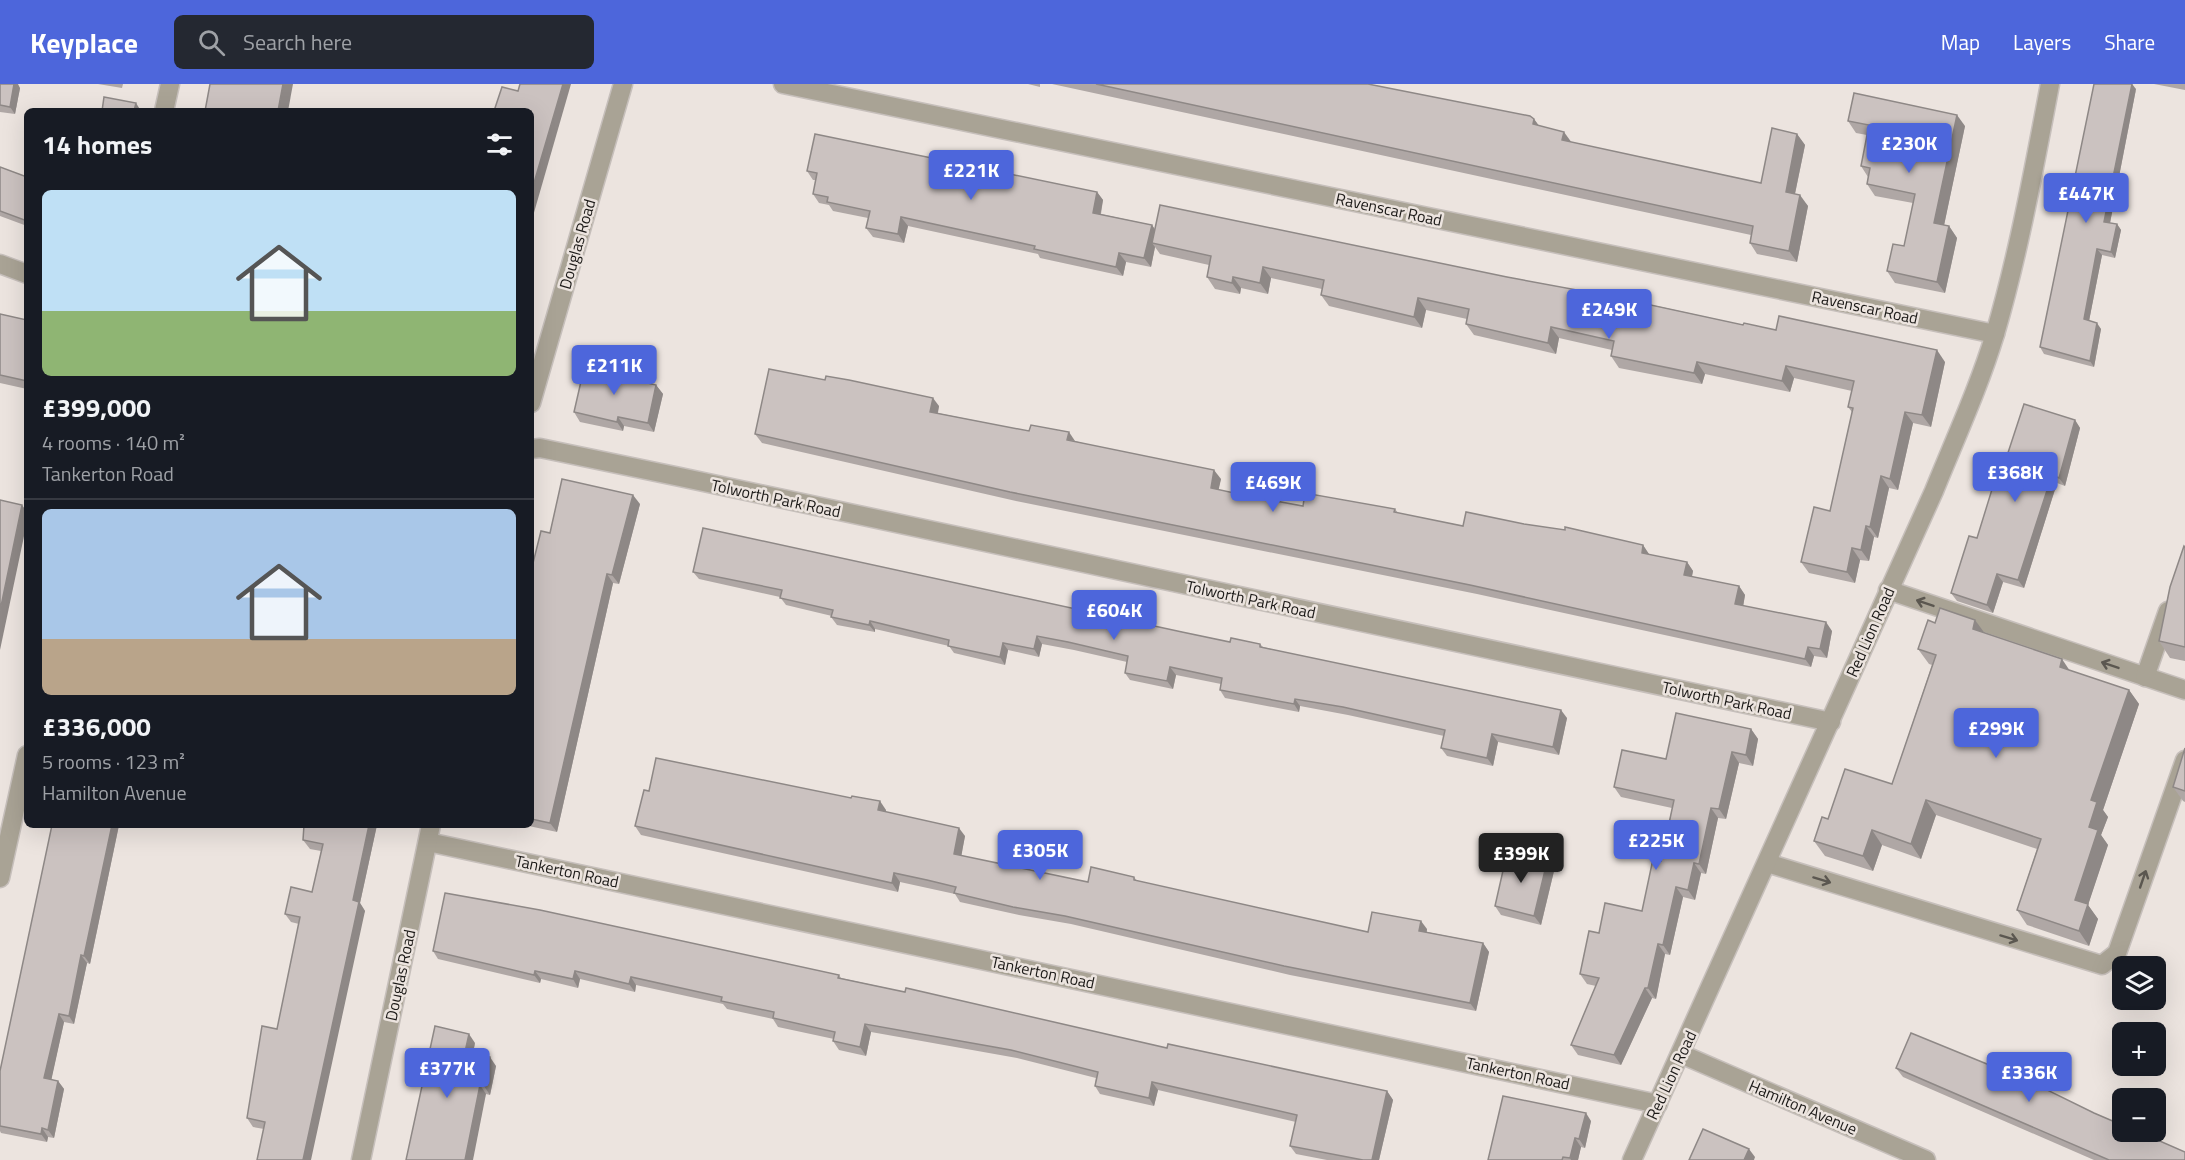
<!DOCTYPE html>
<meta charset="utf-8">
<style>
body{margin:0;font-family:"Titillium Web",sans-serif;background:#242831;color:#f1f3f6;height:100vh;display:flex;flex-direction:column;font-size:22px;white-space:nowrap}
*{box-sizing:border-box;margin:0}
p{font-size:20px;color:#9ea1a6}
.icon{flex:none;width:33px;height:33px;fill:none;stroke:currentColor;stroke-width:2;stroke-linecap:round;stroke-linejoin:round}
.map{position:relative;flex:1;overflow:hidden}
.details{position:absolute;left:24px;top:24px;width:510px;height:720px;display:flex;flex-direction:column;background:#171b24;border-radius:9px;box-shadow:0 6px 24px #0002}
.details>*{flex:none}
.fabs{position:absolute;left:2112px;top:872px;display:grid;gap:12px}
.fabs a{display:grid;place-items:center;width:54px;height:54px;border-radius:9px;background:#171b24;box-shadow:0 6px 24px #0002;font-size:30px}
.price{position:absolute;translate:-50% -51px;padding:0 14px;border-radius:6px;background:#4d66db;color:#fff;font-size:20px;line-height:39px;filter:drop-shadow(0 2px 3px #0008)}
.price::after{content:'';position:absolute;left:50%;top:36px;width:18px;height:14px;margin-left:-9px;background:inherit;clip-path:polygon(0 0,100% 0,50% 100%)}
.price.selected{background:#222;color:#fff}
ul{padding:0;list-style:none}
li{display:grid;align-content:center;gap:12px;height:318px;padding:0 18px}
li+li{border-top:2px solid #363941}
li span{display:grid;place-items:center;height:186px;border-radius:9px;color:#555}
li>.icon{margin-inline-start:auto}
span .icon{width:108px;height:108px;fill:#fffc;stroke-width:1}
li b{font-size:26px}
h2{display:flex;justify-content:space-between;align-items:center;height:72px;padding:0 18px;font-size:26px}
header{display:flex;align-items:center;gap:36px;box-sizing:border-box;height:84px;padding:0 30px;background:#4d66db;color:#fff}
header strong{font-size:28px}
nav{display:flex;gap:33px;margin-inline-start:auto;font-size:21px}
.search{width:420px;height:54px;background:#242831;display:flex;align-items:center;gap:15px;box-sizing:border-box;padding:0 21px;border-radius:9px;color:#9ea1a6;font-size:22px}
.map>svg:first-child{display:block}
</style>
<header>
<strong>Keyplace</strong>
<div class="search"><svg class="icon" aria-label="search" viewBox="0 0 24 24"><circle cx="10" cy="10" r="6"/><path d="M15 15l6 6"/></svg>Search here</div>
<nav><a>Map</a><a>Layers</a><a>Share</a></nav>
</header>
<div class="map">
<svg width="2185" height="1076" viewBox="0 0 2185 1076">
<rect width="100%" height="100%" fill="#ece4df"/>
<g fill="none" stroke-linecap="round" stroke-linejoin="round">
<g stroke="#c6bfbb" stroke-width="21">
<g id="minor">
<path d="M783,0l1212,250"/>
<path d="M164,27l6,-27"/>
<path d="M0,180l27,10"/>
<path d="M531,319l92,-319"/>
<path d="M531,365l9,-1 140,29 1151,245"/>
<path d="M1888,506l297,100"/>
<path d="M2145,593l23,-66"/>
<path d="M428,758l1230,262"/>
<path d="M1767,779l335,102 15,-12 68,-193"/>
<path d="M0,794l27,-123"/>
<path d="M1681,970l245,106"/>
<path d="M361,1076l70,-335"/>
<path d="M1632,1076l302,-669c21,-52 45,-104 61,-157 24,-82 39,-166 55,-250"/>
</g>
</g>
<use href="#minor" stroke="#a9a395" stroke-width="18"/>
</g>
<g fill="#afa7a5">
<path d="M0,0l20,4 -5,26 -15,-2z"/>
<path d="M98,0h25l-1,4z"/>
<path d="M1028,0h12v3z"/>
<path d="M1052,0h316l166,35 5,7 32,16 190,41 36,-49 8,11 -10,49 13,12 -11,56 -40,-8 -7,-11 1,-8z"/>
<path d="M2154,0h31v6z"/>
<path d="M2136,5l-26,134 7,1 4,6 -6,28 -13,-3 -13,66 12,8 -7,38 -50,-13 -4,-7z"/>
<path d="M1848,37l117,5 -21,99 5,1 8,12 -12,55 -50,-10 -8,-12 17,-25 9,-43 -38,-7 -8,-12 1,-7 -7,-11 6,-31 -11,-2z"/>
<path d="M0,83l27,10v49l-27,-10z"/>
<path d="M807,87l290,21 6,8 -2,14 51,11 3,5 352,47 86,16 25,2 3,3 122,27 33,5 169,32 -14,65 -18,-4 -15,67 -9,-2 -11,50 -4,-1 -5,24 -9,-1 -5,23 -46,-10 -8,-11 29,-51 22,-99 -4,-5 4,-16 -58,-13 -4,14 -85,-18 -3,10 -83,-16 -8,-12 1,-6 -53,-12 -3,16 -82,-19 -8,-11 1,-5 -41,-9 -4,18 -93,-22 -8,-11 1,-6 -51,-11 -3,16 -27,-6 -1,6 -25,-5 -8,-12 2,-12 -49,-11 -5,-7 -4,20 -25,-5 -3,14 -83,-18 -2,-4 -130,-28 -4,17 -31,-6 -7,-9 2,-10 -35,-7 -4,-6 -10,-2 -6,-9 3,-14h-3z"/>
<path d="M0,230l27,6v69l-27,-6z"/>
<path d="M627,290l5,6 24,5 7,9 -9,38 -30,-6 -1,5 -43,-9 -6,-10z"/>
<path d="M825,296l114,26 -1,7 137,28 146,38 -3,11 85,16 92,3 3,4 65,13 61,-2 119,21 6,10 38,7 6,9 -1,6 47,9 6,9 -2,11 89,25 -5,27 -13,-2 -3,11 -334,-73 -461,-93 -254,-58 -7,-9z"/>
<path d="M2075,336l5,8 -15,58 -8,-3 -33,105 -21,-6 -10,31 -36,-12 -6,-8 26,-55 25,-67z"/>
<path d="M640,420l-21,80 -6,-1 -56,249 -33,-7h7v-254l19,-38z"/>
<path d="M2185,463v114l-15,-3 -11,-17z"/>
<path d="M693,488l489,60 48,10 30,2 3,3 304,71 -8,37 -61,-13 -5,24 -46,-10 -6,-8 3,-12 -96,-21 -48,-9 -1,6 -74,-14 -5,-8 1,-6 -45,-9 -3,14 -43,-9 -5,-7 2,-11 -53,-12 -32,-6 -3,13 -31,-7 -3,15 -51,-12 -5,-7 -74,-17v3l-38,-7 -6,-8 1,-1 -46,-11 -6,-8 -81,-18z"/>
<path d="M1935,539l49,10 85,37 60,20 10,14 -36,106 5,7 -7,18 7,10 -20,60 10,14 -9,27 -62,-21 -10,-15 20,-61 -101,-34 -15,44 -39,-14 -9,26 -48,-15 -11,-15 14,-22 64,-35 40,-119 -3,-1 -11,-15z"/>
<path d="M1751,645l7,10 -5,27 -14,-3 -13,56 -8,-1 -12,56 -5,-1 -6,27 -12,-3 -13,58 -5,-1 -9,45 -4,-1 -31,67 -43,-10 -7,-10 25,-59 -9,-2 -7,-10 19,-41 43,-22 19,-50 11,-53 -51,-11 -7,-10 52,-28z"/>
<path d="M2185,664v54l-2,-1 -10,-14z"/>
<path d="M649,707l202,7 35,12v2l79,24 -4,20 127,26 46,-5 3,4 231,51 59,-3v3l56,11 6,9 -13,59 -186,-36 -219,-51 -52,-9 -59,-13 -5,-8 -55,-12 -2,10 -257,-57 -6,-9z"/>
<path d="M52,741h67l-29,139 -3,-1 -13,61 -10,-2 -13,58 7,1 6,8 -10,49 -6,-1 -1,5 -46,-9 -1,-2v-5z"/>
<path d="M377,741l-17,78 5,8 -101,218 -11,-2 -6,-9 30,-89 22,-105 -8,-2 -6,-8 27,-22 9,-41 -11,-2 -7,-9z"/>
<path d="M1547,778l7,9 -13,54 -40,-10 -6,-9z"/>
<path d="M433,867l406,24 2,3 64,14 262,56 220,43 6,9 -14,60h-52l-31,-6 -6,-8 6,-24 -138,-32 -4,16 -54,-12 -5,-8 1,-8 -79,-20 -146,-26 -5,24 -27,-6 -6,-9 1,-2 -56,-12 -5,-8 -46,-10 -4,-5 -87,-19 -1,7 -55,-13 -2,9 -37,-9 -1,4 -102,-24z"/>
<path d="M475,959l-2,11 23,12 -6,29 -4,-1 -80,66z"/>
<path d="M1896,984l198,45 91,47h-91l-191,-83z"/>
<path d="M1591,1037l-6,27 -4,-1 -3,13h-90z"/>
</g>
<g fill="#8e8886">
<path d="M14,0h4l2,4 -5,26 -5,-7z"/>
<path d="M283,0h10l-5,27h-10z"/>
<path d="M563,0h8l-40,139v-30z"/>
<path d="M2132,0l4,5 -27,139 -5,-6z"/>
<path d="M136,19l5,8h-7z"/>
<path d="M1957,31l8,11 -23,109 -8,-12z"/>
<path d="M1534,35l8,11 -9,-6z"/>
<path d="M1564,48l8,11 -10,-3z"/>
<path d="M1797,50l8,11 -12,58 -7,-11z"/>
<path d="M1097,108l6,8 -4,22 -6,-9z"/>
<path d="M1800,111l8,11 -11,56 -8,-11z"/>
<path d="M901,133l7,9 -4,17 -6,-9z"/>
<path d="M2117,140l4,6 -6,28 -4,-6z"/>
<path d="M1152,141l6,9 -6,9 3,4 -4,20 -7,-9z"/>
<path d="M1949,142l8,12 -12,55 -8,-11z"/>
<path d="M2097,165l5,6 -14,71 -4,-7z"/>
<path d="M1119,169l7,9 -3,14 -7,-9z"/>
<path d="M1263,183l8,11 -3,16 -8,-11z"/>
<path d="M1233,193l8,11 -1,6 -8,-11z"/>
<path d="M1418,214l8,12 -4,18 -8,-11z"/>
<path d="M2097,239l4,6 -7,38 -4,-6z"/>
<path d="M1551,243l8,11 -3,16 -8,-11z"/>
<path d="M1937,266l8,12 -14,65 -9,-12z"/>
<path d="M1697,278l8,12 -3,10 -8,-11z"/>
<path d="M1786,282l8,12 -4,14 -8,-11z"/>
<path d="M656,301l7,9 -9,38 -6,-9z"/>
<path d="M933,314l6,8 -3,15 -6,-9z"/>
<path d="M1905,328l8,11 -15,67 -8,-11z"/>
<path d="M618,333l6,9 -1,5 -6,-9z"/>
<path d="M2075,336l5,8 -15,58 -6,-8z"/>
<path d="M1069,348l6,9 -8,-1z"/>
<path d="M1214,386l7,9 -4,18 -6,-9z"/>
<path d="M2052,391l5,8 -33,105 -6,-8z"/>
<path d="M1881,392l8,12 -11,50 -8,-11z"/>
<path d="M633,411l7,9 -21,80 -7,-9z"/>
<path d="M22,421l5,7v10l-27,128v-39z"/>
<path d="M1866,442l8,11 -5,24 -8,-11z"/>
<path d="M1643,461l6,9 -1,8 -6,-9z"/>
<path d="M1852,464l8,12 -5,23 -8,-11z"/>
<path d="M1687,478l6,9 -3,13 -6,-9z"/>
<path d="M607,490l6,9 -56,249 -7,-9z"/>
<path d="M1997,490l6,8 -10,31 -6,-8z"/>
<path d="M1739,502l6,9 -3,18 -7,-9z"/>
<path d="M1975,536l11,15 -13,-6z"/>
<path d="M870,537l5,8v3l-6,-7z"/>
<path d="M1826,538l6,9 -5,27 -7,-9z"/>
<path d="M1037,552l5,8 -3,13 -5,-8z"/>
<path d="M1003,559l5,7 -3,15 -5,-8z"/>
<path d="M1808,563l6,9 -3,11 -6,-8z"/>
<path d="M2062,575l10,15 -12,-7z"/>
<path d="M1170,583l6,8 -3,14 -6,-8z"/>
<path d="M2129,606l10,14 -36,106 5,7 -7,18 7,10 -20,60 10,14 -9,27 -10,-15 -4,-31 14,-73 2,-27z"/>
<path d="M1295,615l5,7 -1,6 -5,-8z"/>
<path d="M1561,626l6,8 -8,37 -6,-8z"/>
<path d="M1751,645l7,10 -5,27 -7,-11z"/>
<path d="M1492,650l6,8 -5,24 -6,-8z"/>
<path d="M1732,668l7,11 -13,56 -7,-10z"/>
<path d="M1926,716l10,15 -15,44 -10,-15z"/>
<path d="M880,717l6,9 -2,9 -6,-9z"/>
<path d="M1711,724l7,10 -12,56 -7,-10z"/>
<path d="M112,741h7l-29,139 -6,-8z"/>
<path d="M369,741h8l-17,78 5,8 -54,249h-8l50,-260z"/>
<path d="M959,744l6,8 -5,27 -6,-9z"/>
<path d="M1872,746l10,15 -9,26 -10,-15z"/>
<path d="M1547,778l7,9 -13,54 -7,-9z"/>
<path d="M1694,779l7,10 -6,27 -7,-10z"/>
<path d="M894,789l6,9 -2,10 -6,-9z"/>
<path d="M1676,803l7,10 -13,58 -7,-10z"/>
<path d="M1421,837l6,8 -2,10 -6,-8z"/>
<path d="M1483,859l6,9 -13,59 -6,-8z"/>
<path d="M1658,860l7,10 -9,45 -8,-11z"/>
<path d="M81,871l6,8 -13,61 -5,-8z"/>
<path d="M535,887l6,8 -1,4 -6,-8z"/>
<path d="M575,887l5,8 -2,9 -5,-9z"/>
<path d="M631,893l5,8 -1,7 -6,-8z"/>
<path d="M1645,904l7,10 -31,67 -7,-10z"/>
<path d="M59,930l5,8 -14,64 -6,-8z"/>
<path d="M865,940l6,8 -5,24 -6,-9z"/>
<path d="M469,950l6,9 -4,18 -6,-9z"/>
<path d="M490,973l6,9 -6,29 -6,-9z"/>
<path d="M58,997l6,8 -10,49 -6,-8z"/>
<path d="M1152,998l6,8 -4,16 -5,-8z"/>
<path d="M480,1001l6,9 -13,66h-8z"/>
<path d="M1387,1007l6,9 -14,60h-7z"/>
<path d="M1586,1029l5,8 -6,27 -6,-9z"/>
<path d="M42,1044l6,9 -1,5 -6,-8z"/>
<path d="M1575,1054l6,9 -3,13h-7l-1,-2z"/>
<path d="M1749,1065l6,8 -1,3h-10z"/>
</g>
<g fill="#cbc2c0" stroke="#8e8886" stroke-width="1.5">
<path d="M0,0h14l-4,23 -10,-2z"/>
<path d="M210,0h73l-5,27h-73z"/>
<path d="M520,0h43l-32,109v-82h-37l8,-24 16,4z"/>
<path d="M1096,0h272l162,32 4,3 -1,5 31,8 -2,8 199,43 11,-55 25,6 -11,58 14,3 -11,56 -39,-8 3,-17z"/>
<path d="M2094,0h38l-28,138 13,2 -6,28 -14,-3 -13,70 13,4 -7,38 -50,-14z"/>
<path d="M1854,9l103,22 -23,108 15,3 -12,56 -50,-11 6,-27 11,2 11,-52 -48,-10 3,-16 -9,-2 8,-41 -21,-4z"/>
<path d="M104,13l32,6 -2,8h-32z"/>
<path d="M815,50l282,58 -4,21 59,12 -8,33 -25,-5 -3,14 -82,-18 1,-3 -134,-29 -3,17 -32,-6 4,-17 -43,-9 1,-5 -15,-3 4,-21 -10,-2z"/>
<path d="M0,83l27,10v44l-27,-10z"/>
<path d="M1160,121l347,72 86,16 1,-3 24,5v3l125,27 1,-2 32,7 3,-14 158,34 -15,65 -17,-3 -15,67 -9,-3 -11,51 -4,-1 -5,24 -9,-2 -5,24 -46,-10 13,-55 16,4 23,-103 -5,-1 6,-26 -68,-15 -4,15 -85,-19 -3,11 -83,-17 3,-15 -63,-14 -3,16 -82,-19 3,-15 -51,-11 -4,19 -93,-22 3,-15 -61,-13 -3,16 -27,-6 -1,6 -25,-6 4,-21 -59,-13z"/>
<path d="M0,230l27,6v61l-27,-6z"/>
<path d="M585,280l42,10 -1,4 30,7 -8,38 -30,-6 -1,5 -43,-10z"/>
<path d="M769,285l56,11 1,-4 23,4 84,18 -3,14 99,19 2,-6 38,7 -2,8 147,30 -3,18 37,8 55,10 2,-13 90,16 -1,3 69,14 3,-14 58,12 41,6v-3l78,18 -1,8 45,9 -3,13 55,11 -4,18 91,18 -6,27 -12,-2 -3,12 -335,-74 -460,-93 -255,-58z"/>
<path d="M2024,320l51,16 -16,58 -7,-3 -34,105 -21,-6 -10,31 -36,-12 18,-57 8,2 21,-68 4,1z"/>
<path d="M562,395l71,16 -21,80 -5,-1 -57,249 -19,-4v-248l10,-40 9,2z"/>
<path d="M0,416l22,5 -22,106z"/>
<path d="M703,444l479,104 48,10 1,-4 29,6v3l301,63 -8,37 -61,-13 -5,24 -46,-10 4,-18 -102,-23 -48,-8 -1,5 -74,-14 2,-12 -52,-11 -3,14 -42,-8 3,-17 -60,-14 -31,-6 -3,13 -31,-6 -3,14 -52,-11 1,-6 -79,-19 -1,4 -38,-8 2,-7 -53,-12 2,-8 -89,-18z"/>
<path d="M2184,462l1,1v100l-26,-6 11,-54z"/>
<path d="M1940,524l35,12 -2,9 89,30 -2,8 69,23 -38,110 6,2 -8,25 9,3 -23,70 13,4 -9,27 -62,-21 24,-71 -115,-39 -15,44 -39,-14 -9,26 -49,-15 8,-24 6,2 17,-50 47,15 44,-129 -18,-6 10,-29 7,3z"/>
<path d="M1676,629l75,16 -5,26 -14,-3 -13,57 -8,-1 -12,56 -5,-1 -6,27 -12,-3 -13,58 -5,-1 -10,44h-3l-31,67 -43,-10 28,-67 -19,-4 9,-43 10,2 6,-30 37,8 11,-52 8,2 13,-61 -60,-13 8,-37 44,9z"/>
<path d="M2185,664v43l-12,-4z"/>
<path d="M656,674l195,40 1,-2 28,5 -2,9 81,18 -5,26 134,28 3,-15 43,10v3l234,52 4,-20 49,9 -2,10 64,12 -13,60 -186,-37 -219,-50 -52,-9 -59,-14 2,-6 -29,-7 -33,-7 -2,10 -257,-57 9,-36 5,1z"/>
<path d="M52,741h60l-28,131 -3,-1 -12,61 -10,-2 -15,64 14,3 -10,49 -6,-2 -1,6 -41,-8v-55z"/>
<path d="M304,741h65l-16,75 6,2 -56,258h-46l8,-38 -18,-4 15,-92 15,3 23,-112 -15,-3 6,-27 21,5 11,-48 -20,-4z"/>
<path d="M1507,769l40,9 -13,54 -39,-10z"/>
<path d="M445,809l95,17 299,65 -1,3 67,14 1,-4 261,60 1,-4 219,47 -15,69h-9l-73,-14 7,-31 -145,-33 -3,16 -54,-12 3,-14 -87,-22 -146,-26 -5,23 -27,-6 2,-9 -62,-14 1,-6 -53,-11 1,-4 -91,-20 -2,7 -54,-13 -2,8 -38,-8 -1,4 -101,-24z"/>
<path d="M435,942l34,8 -4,18 25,5 -6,29 -4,-1 -15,75h-59z"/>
<path d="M1911,949l120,49 63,31 28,12v6h15l48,21v8h-76l-213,-92z"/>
<path d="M1503,1012l83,17 -7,26 -4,-1 -5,20 -7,-1 -1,3h-74z"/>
<path d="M1703,1045l46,20 -5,11h-55z"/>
</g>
<defs><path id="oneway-shaft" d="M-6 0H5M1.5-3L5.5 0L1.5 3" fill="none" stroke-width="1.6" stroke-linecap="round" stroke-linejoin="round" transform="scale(1.5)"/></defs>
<g stroke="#5b5750">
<use href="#oneway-shaft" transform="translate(1925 519) rotate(-161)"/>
<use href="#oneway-shaft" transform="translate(2110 581) rotate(-161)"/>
<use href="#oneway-shaft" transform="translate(2143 795) rotate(-71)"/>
<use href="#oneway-shaft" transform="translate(1822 796) rotate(17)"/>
<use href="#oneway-shaft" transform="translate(2009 854) rotate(17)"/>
</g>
<g text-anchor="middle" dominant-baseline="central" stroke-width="5" stroke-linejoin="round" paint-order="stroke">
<g font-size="16" fill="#1b1917" stroke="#ece4df">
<text transform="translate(1389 125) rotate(12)">Ravenscar Road</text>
<text transform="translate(577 160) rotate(-74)">Douglas Road</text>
<text transform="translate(1865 223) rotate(12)">Ravenscar Road</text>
<text transform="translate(776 414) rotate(12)">Tolworth Park Road</text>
<text transform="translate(1251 515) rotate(12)">Tolworth Park Road</text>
<text transform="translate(1870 548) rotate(-66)">Red Lion Road</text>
<text transform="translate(1727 616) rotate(12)">Tolworth Park Road</text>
<text transform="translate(567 787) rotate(12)">Tankerton Road</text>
<text transform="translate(1043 888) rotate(12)">Tankerton Road</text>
<text transform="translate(400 891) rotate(-78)">Douglas Road</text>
<text transform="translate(1518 989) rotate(12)">Tankerton Road</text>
<text transform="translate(1671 991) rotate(-65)">Red Lion Road</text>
<text transform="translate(1803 1023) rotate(23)">Hamilton Avenue</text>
</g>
</g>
</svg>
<div class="fabs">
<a><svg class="icon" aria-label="layers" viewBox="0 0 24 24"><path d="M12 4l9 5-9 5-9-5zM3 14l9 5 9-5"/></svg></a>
<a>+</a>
<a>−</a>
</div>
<b class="price" style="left:1909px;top:90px">£230K</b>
<b class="price" style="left:971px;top:117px">£221K</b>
<b class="price" style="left:2086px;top:140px">£447K</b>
<b class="price" style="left:1609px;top:256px">£249K</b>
<b class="price" style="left:614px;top:312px">£211K</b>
<b class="price" style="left:2015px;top:419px">£368K</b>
<b class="price" style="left:1273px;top:429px">£469K</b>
<b class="price" style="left:1114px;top:557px">£604K</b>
<b class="price" style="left:1996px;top:675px">£299K</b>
<b class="price" style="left:1656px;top:787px">£225K</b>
<b class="price" style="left:1040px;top:797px">£305K</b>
<b class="price selected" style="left:1521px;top:800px">£399K</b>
<b class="price" style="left:447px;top:1015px">£377K</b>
<b class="price" style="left:2029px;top:1019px">£336K</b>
<section class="details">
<h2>14 homes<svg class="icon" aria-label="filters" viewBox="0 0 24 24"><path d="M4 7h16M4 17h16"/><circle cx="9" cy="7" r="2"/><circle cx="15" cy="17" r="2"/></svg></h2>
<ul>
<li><span style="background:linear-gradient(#bfe0f5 65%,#8fb573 0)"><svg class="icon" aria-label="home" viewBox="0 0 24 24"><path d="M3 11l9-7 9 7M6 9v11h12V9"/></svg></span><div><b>£399,000</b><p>4 rooms · 140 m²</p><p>Tankerton Road</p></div></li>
<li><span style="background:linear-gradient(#a9c7e8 70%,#b9a48a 0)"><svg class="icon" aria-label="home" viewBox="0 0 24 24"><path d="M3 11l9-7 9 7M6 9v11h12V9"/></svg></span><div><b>£336,000</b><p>5 rooms · 123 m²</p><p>Hamilton Avenue</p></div></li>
</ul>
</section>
</div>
